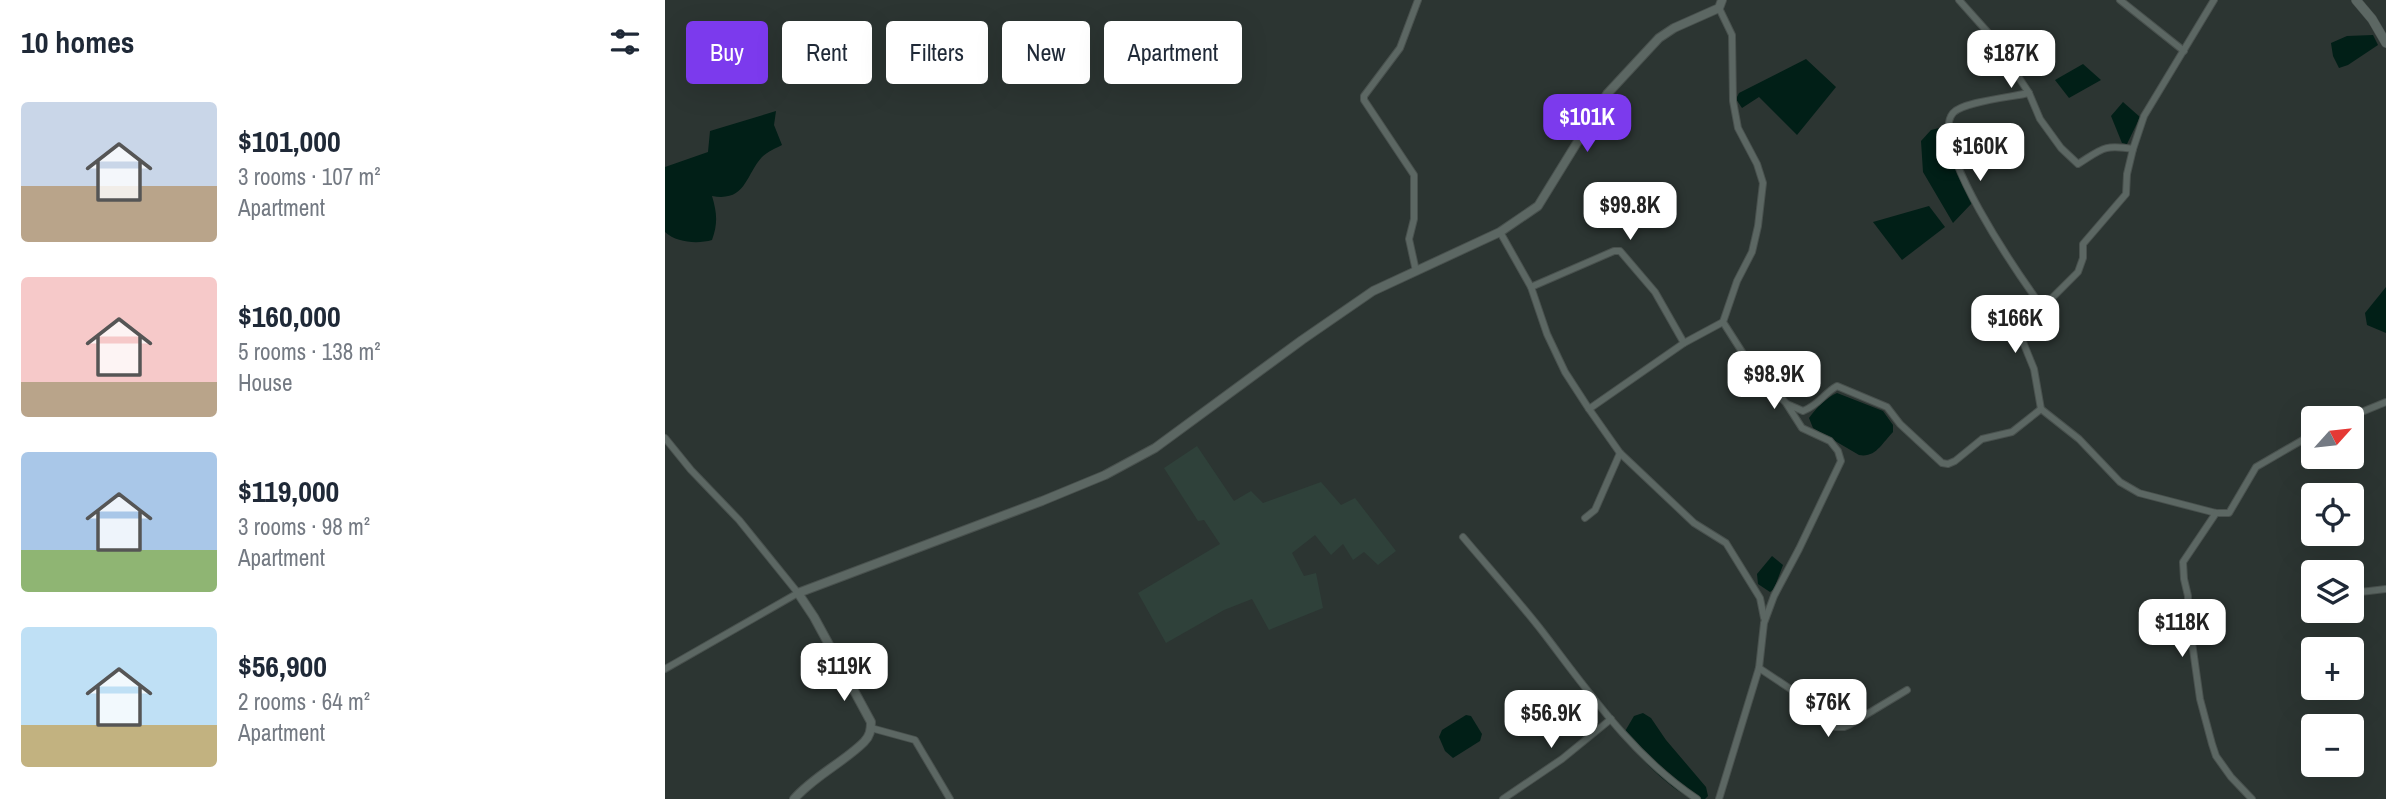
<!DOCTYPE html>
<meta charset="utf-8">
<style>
body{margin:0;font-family:"Archivo Narrow",sans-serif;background:#f2f2f3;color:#1f2937;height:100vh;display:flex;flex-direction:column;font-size:26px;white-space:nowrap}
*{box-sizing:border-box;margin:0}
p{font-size:23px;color:#747a83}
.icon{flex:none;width:38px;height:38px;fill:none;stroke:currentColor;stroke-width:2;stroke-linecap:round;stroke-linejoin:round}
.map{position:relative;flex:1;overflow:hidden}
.side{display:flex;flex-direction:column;background:#fff;width:665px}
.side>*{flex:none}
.hud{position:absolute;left:21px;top:21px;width:665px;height:63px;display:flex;gap:14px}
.needle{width:46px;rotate:63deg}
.buttons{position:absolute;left:1636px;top:406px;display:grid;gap:14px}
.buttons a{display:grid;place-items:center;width:63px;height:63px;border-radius:7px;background:#fff;box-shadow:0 7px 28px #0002;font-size:35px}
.price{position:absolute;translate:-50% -60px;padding:0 16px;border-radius:14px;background:#fff;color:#222;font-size:23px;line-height:46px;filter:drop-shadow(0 2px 4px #0008)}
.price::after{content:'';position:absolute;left:50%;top:42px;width:21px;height:16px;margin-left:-10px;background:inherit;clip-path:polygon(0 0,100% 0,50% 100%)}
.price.active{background:#7c3aed;color:#fff}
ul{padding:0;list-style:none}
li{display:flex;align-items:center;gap:21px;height:175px;padding:0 21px}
li span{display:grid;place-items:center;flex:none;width:196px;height:140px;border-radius:7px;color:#555}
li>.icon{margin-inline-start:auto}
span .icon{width:84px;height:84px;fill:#fffc;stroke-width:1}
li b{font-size:30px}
h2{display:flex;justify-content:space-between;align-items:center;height:84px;padding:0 21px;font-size:30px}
.pill{padding:0 24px;border-radius:7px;background:#fff;box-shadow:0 7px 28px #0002;font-size:24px;line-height:63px}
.pill.active{background:#7c3aed;color:#fff}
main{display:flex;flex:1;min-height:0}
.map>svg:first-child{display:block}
</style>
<main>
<section class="side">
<h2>10 homes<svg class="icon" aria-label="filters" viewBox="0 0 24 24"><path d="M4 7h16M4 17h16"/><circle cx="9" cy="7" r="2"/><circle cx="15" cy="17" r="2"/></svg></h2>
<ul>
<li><span style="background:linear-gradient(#c9d6e8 60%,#b9a48a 0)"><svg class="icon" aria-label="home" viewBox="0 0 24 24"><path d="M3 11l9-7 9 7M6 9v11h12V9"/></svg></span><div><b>$101,000</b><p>3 rooms · 107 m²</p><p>Apartment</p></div></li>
<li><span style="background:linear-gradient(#f6c9c9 75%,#b9a48a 0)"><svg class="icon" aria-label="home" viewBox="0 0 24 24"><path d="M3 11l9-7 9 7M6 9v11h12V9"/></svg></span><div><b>$160,000</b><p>5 rooms · 138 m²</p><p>House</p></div></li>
<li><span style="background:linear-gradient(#a9c7e8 70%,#8fb573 0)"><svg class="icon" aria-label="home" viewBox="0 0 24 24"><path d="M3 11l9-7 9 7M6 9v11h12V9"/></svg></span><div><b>$119,000</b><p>3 rooms · 98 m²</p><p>Apartment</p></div></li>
<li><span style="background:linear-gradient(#bfe0f5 70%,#c2b280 0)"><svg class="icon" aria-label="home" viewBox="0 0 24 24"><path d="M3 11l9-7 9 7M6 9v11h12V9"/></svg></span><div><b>$56,900</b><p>2 rooms · 64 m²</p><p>Apartment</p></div></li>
</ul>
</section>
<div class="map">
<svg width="1721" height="799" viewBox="0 0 1721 799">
<rect width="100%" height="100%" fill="#2c3532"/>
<path fill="#2f413a" d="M532,446l37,55 17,-10 12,12 58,-21 20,23 14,-7 41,53 -18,14 -14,-13 -11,8 -10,-16 -12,11 -16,-20 -23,18 12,23 12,-3 7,35 -54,22 -17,-31 -28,11 -58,33 -28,-50 82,-49 -16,-24 -6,1 -34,-53z"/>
<g fill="#011f17">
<path d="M1708,35l5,10 -30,20 -9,3 -6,-12 -2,-13 16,-7z"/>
<path d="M1141,59l30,28 -39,48 -38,-38 -17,11 -6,-9 3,-6z"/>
<path d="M1418,64l18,16 -32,18 -14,-18z"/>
<path d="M1458,102l17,15 -13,27 -5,-1 -11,-27z"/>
<path d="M111,111l-2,14 8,20c-6,3 -15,7 -20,12 -17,19 -16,45 -50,39 5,17 6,27 0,44 -14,4 -35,3 -47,-8v-65l43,-15 2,-21z"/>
<path d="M1278,127l11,38 18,38 -19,20 -30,-51 -2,-31 10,-11z"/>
<path d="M1264,206l16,21 -43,33 -29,-38z"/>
<path d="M1721,287v46l-19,-8 -2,-12z"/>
<path d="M1172,393l46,18 10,14v7c-11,11 -17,26 -34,23l-46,-27 -4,-10c8,-11 17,-20 28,-25z"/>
<path d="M1107,556l11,9 -9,24 -4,3 -12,-8 -1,-10z"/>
<path d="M978,713l8,5 15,22 40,47 2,9 -3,3c-4,0 -8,0 -11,0 -19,-5 -65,-49 -70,-66l10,-17z"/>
<path d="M801,715l5,1 11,18 -2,7 -27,17 -8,-7 -6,-14 3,-7z"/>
</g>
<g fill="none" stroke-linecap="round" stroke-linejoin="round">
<g stroke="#49514e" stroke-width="8">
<g id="minor">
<path d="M1294,0l33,37 37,56 11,26 21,29 17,16c24,-15 25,-20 55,-15"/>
<path d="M1455,0l64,51"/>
<path d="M1549,0l-70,116 -11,33 -6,25 -1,20 -43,50v14l-5,14 -56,56 1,14 11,27 7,40 38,30 41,43 19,11 77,20h13l27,-46 57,-33"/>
<path d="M1054,8l13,27 1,66 5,27 19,36 6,19 -5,43 -6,26 -15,29 -14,41 30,47 33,34 16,25 28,13 8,10 3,10 -42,88 -25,47 -10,27 -5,45 -40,131"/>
<path d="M1364,93c-17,4 -67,9 -76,20 -26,31 68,165 89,194"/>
<path d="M835,232l31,55 16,47 18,38 24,37 31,44 18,17 56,53 32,20 34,55 4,20"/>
<path d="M751,271l-7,-32 5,-20v-44l-50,-75v-4l36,-48 18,-48"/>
<path d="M866,287l83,-36h6l35,41 29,51"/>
<path d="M1122,404l16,7c16,-6 20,-17 34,-25l50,21 13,17 42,39 6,1 7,-3 27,-22 30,-7 29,-23"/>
<path d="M924,409l95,-66 39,-21"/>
<path d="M1682,418l39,-16"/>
<path d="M0,438l26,32 48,50 59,73 -133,76"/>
<path d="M1551,513l-33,49 1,17 4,17v18l12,85 12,45 4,12 15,21 21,22"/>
<path d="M920,518l10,-8 25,-57"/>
<path d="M798,537c26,31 54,62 79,94 46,60 91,126 155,168"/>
<path d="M1687,593l34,-4"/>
<path d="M1661,614v-3"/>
<path d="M1094,668l33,22 43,37h9l5,-2 58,-35"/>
<path d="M206,728l44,12 35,59"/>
<path d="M838,799l59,-40 49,-40"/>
</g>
</g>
<g stroke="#49514e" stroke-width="10">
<path id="tertiary" d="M129,799c20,-23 50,-37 70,-57 6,-6 7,-12 7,-20l-57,-105 -16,-24 244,-92 63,-26 50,-27 147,-108 71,-49 127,-59 38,-26 69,-112 52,-56 15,-10 45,-20 3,-8"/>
</g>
<g stroke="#49514e" stroke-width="10">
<path id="secondary" d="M1691,0l16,19 14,24"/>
</g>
<use href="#minor" stroke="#5c6763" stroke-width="6"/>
<use href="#tertiary" stroke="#5c6763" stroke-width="8"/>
<use href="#secondary" stroke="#5c6763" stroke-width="9"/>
</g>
</svg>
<div class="buttons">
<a><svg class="needle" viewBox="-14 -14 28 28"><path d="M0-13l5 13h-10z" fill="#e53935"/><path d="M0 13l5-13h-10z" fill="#747a83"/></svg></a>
<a><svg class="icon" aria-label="locate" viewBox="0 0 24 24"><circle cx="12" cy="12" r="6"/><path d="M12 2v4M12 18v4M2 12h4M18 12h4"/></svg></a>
<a><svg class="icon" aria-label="layers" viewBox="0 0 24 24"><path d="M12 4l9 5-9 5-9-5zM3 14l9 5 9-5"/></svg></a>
<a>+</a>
<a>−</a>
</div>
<b class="price" style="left:1346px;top:90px">$187K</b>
<b class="price active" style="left:922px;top:154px">$101K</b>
<b class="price" style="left:1315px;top:183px">$160K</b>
<b class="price" style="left:965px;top:242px">$99.8K</b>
<b class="price" style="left:1350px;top:355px">$166K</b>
<b class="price" style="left:1109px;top:411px">$98.9K</b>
<b class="price" style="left:1517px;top:659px">$118K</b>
<b class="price" style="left:179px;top:703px">$119K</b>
<b class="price" style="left:1163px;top:739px">$76K</b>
<b class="price" style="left:886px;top:750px">$56.9K</b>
<div class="hud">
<a class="pill active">Buy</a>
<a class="pill">Rent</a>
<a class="pill">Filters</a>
<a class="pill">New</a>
<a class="pill">Apartment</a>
</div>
</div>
</main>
